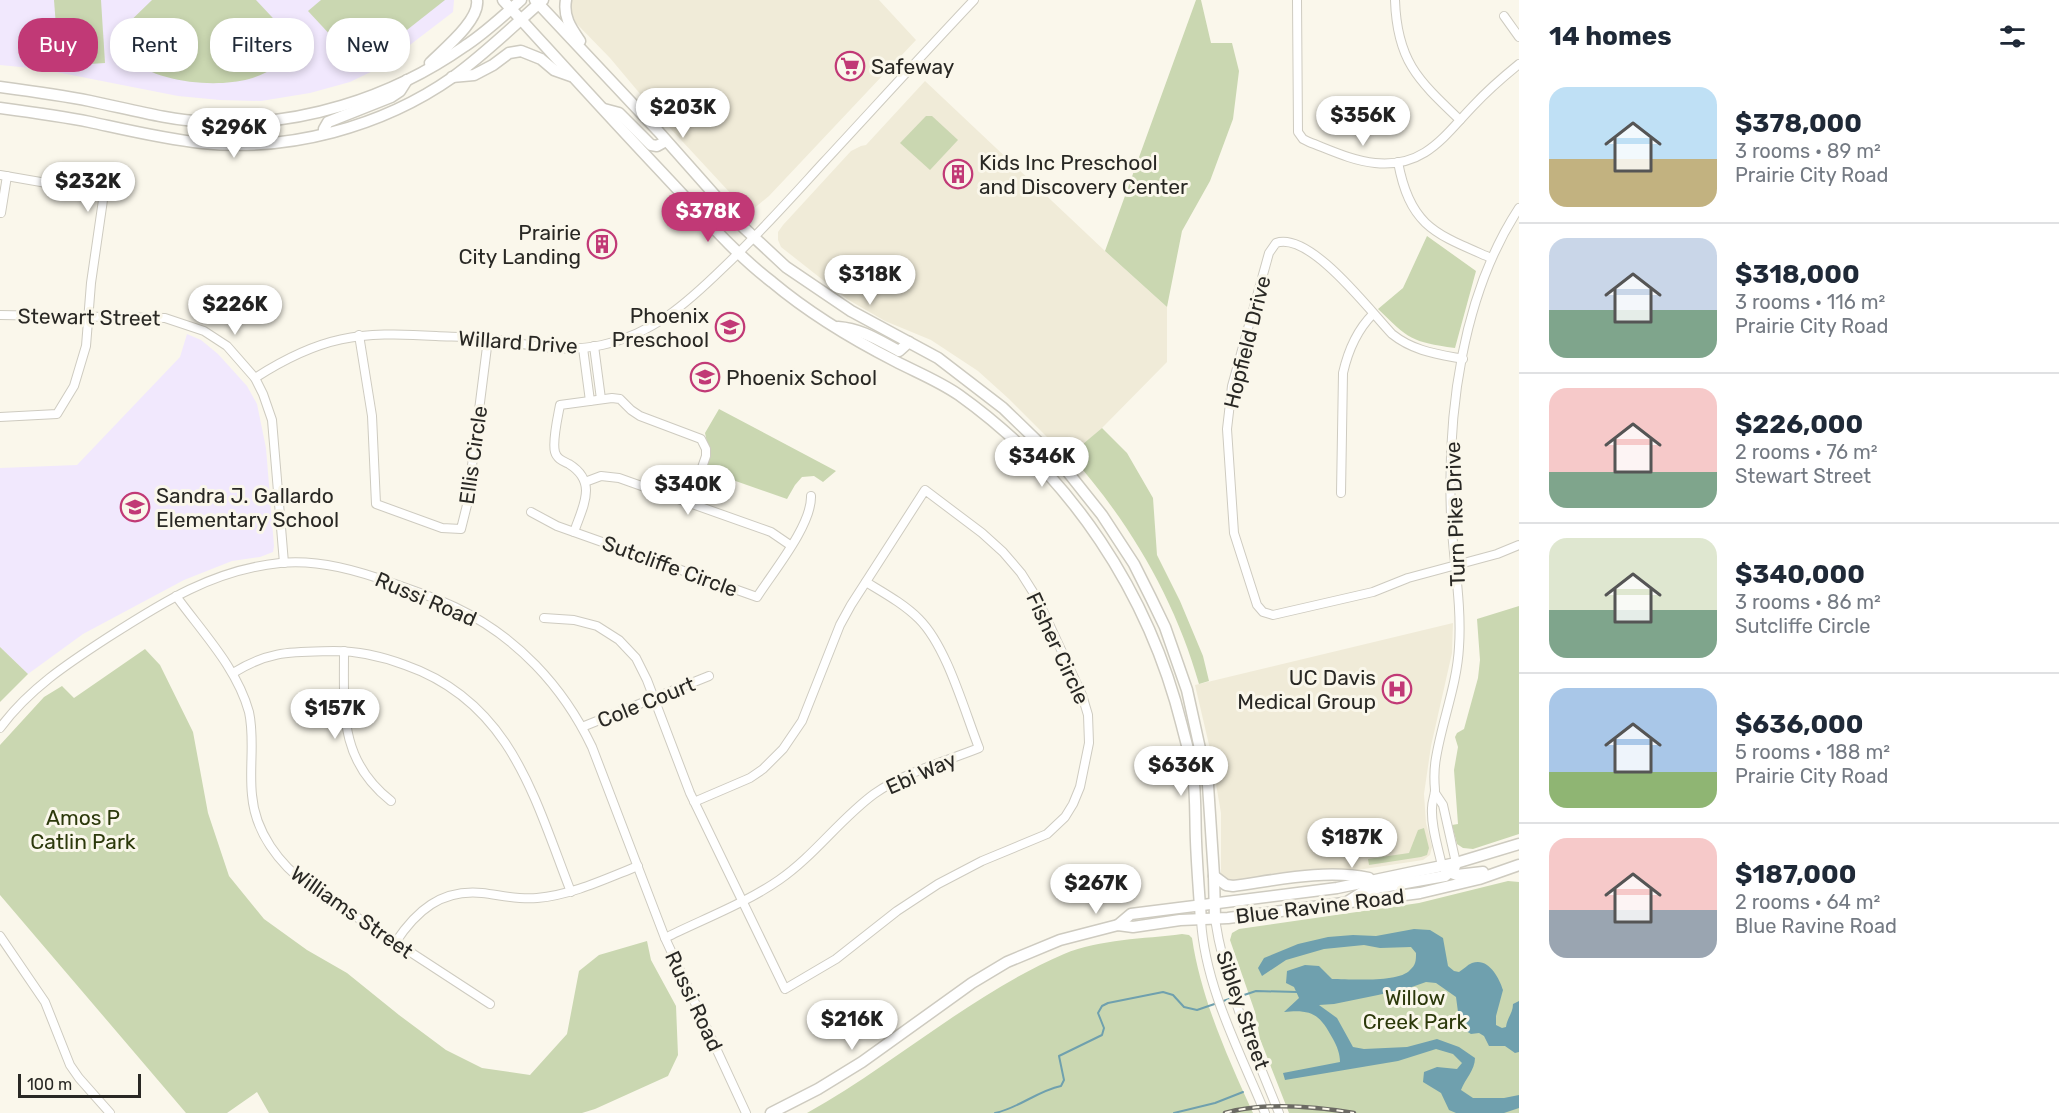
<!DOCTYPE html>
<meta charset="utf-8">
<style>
body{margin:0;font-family:Rubik,sans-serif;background:#f6f6f7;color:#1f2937;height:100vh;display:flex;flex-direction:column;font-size:22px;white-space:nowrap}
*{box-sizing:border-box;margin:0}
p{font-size:20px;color:#747a83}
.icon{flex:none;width:33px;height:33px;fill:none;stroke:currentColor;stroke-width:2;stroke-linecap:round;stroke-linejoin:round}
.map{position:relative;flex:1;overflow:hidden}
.details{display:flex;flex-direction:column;background:#fff;width:540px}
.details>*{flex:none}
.guide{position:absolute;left:18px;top:18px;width:570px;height:54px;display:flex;gap:12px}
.scale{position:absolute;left:18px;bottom:15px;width:123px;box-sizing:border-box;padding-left:6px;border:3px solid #292824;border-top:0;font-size:16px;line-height:21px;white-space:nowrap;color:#292824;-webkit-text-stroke:4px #faf7eb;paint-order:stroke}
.price{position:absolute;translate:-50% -51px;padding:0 14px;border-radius:21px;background:#fff;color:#222;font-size:20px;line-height:39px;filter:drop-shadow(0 2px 3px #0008)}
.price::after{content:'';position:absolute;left:50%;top:36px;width:18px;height:14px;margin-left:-9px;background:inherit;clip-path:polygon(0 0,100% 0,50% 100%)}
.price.selected{background:#c13976;color:#fff}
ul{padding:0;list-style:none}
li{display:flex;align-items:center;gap:18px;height:150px;padding:0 30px}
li+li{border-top:2px solid #e0e1e3}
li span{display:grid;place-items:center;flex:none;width:168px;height:120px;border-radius:18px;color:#555}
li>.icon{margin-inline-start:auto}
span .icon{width:72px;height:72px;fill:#fffc;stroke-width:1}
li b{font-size:26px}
h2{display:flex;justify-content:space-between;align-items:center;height:72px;padding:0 30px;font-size:26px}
.tag{padding:0 21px;border-radius:24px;background:#fff;box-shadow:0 3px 9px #0003;font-size:21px;line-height:54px}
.tag.selected{background:#c13976;color:#fff}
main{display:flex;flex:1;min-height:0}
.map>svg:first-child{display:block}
</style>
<main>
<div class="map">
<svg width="1519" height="1113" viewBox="0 0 1519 1113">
<rect width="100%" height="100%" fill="#faf7eb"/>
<g fill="#f0ebd8">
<path d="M570,0h309l37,40 -147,156 -17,14h-6l-89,-96 -47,-56 -38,-39 -3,-17z"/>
<path d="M925,81l180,170 62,56v55l-65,66 -34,30 -59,-59 -31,-28 -47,-31 -46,-19 -38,-22 -66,-52 -3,-7v-8l5,-7 68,-74 10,-5 5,-1z"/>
<path d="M1453,623l-1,30 -21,93 -7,48 2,29 6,24 -2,8 -7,5 -85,13 -104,11 -13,-7v-64l-11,-64 -15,-64z"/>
</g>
<g fill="#f1e8fd">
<path d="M0,0h454l-1,12 -72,55 -31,15 -40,11 -49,8 -41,-1 -42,-4 -137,-27 -41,-4z"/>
<path d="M187,334l14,6 17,14 29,32 10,18 9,44 8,98 -1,6 -13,5 -28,4 -48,19 -101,54 -55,40 -28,-27v-179l77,-3 103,-108z"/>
</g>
<g fill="#cad7b1">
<path d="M54,0h47l4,63 -46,3z"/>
<path d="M152,0h104l45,48c-14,13 -33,26 -52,31 -33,9 -94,4 -119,-21 -6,-6 -9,-17 -12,-25z"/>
<path d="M321,0h124l-85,67 -52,-56z"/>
<path d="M1196,0h5l10,43h21l7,28 -6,48 -23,62 -28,50 -15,76 -62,-56z"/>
<path d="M926,116h6l26,24 -28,30 -30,-27z"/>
<path d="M1427,236l49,35 -21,77c-44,-6 -46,-9 -77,-39l25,-21z"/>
<path d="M719,409l117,62 -13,11 -9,-6 -12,1 -7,8 -8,14 -60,-21 -11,25 -21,-8 14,-43 -4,-19z"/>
<path d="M1102,428l25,25 26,45 4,57 23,46 23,55 6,25 -10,3c-24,-85 -70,-163 -129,-229z"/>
<path d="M1519,606v228l-46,15 -10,-1 -6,-4 -5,-19 6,-1 -4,-54 4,-23 -3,-10 2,-4 7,-4 14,-51 2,-18 -3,-41z"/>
<path d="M0,647l28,27 -28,28z"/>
<path d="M145,649l15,16 33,67 15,81 21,63 35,43 43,31 40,23 52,42 47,35 36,18 48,7 37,-41 12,-63 20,-16 48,-14 4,19 25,46 2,49 -10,21 -73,33 -13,4h-313l-12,-21 -30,21h-41l-186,-218v-150l44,-48 18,-11 12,12z"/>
<path d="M1424,828l5,20 -2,7 -6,2 -52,8 -1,-6 41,-6 9,-23z"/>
<path d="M1508,881l11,1v231h-230l-29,-74 -5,-27 -25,-72 2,-7 7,-4 180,-26z"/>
<path d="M1182,934l7,1 3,3c9,61 36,120 61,175h-446c88,-49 164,-119 257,-159 36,-15 80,-15 118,-20z"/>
</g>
<path fill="#6fa0ae" d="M1414,929l16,1 13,8 5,28 6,5 5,1c5,-3 8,-7 13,-9 16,-6 27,14 31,27l-7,26v9l6,3 4,-1c1,-9 7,-14 7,-23l6,-3v51l-4,1 -10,-7h-16l-5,-10 -5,-3 -8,1 -10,-6 -4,-8 1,-8 -2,-15 -20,-14 -10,-1 -17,6 -31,7 -44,9 -15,1 18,13 16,29 11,2 43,-2 30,-8 22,8 16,11c0,12 -10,21 -14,32l12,8h31l15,-3v13l-15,5h-48l-7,-3 -8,-17 -18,-11 1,-10 13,-5 20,2 5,-6 -9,-9 -17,-5 -38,12 -113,19 -2,-7 57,-11c0,-8 -3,-16 -7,-23 -13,-24 -20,-30 -49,-27l15,-14 -5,-11 -8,-4 1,-12 18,-6 14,1 13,13c17,0 67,4 78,-9 6,-5 6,-10 6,-17l-5,-6 -31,1 -16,-3 -40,4 -38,11 -24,16 -4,-8 6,-10 34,-14 30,-7 25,-2 23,1z"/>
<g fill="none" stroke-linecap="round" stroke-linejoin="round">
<g stroke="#6fa0ae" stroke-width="2">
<path d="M1238,997l18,-6 41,1"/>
<path d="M995,1113c24,-5 42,-22 66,-27l3,-6 -5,-24 43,-21 2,-7 -6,-15 4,-7 6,-3 55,-11 10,3 11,12 13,3 35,-12"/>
<path d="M1174,1113l41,-10 28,-11"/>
</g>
<g stroke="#cecbc0" stroke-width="10">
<g id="minor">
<path d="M1297,0l1,132 5,7 6,3c21,8 44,19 66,21 50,5 69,-27 99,-58 14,-15 29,-28 45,-41"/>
<path d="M1395,0c2,61 23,80 65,120"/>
<path d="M1504,16l15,21"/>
<path d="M1398,162c12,65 38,72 93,96"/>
<path d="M0,175l104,18 -13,90 -5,63 -12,40 -17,28 -57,3"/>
<path d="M1,213l6,-37"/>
<path d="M0,315l165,3 39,13 23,15 28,32 8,16 9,26 12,143"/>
<path d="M359,335l13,81 4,88 66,24 19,1 6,-24 21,-166"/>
<path d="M594,346l7,53"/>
<path d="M583,348l7,53"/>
<path d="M1463,359c-26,-5 -50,-8 -71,-25 -22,-23 -82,-103 -116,-91l-7,10 -37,133 -5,43 7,104 23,72 6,7 10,3 100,-23 35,-14 89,-24 22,-9"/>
<path d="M255,378c65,-42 104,-47 181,-42 21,1 42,1 63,4 35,6 68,13 103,5 51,-11 85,-42 121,-77 35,-33 67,-69 100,-105 50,-54 100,-109 151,-163"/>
<path d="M585,482l16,-6 18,2 152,54 19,13"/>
<path d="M1341,493l2,-120c5,-22 14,-43 30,-59"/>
<path d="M531,512l26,14 200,71c16,-25 55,-72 54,-101"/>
<path d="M574,532c9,-26 24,-50 -5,-68 -6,-3 -12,-5 -14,-12 -3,-11 3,-36 5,-47l52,-7 8,1 11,11 9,6 61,23 5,10v7l-16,46"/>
<path d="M176,596c26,36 61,72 73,116 6,27 0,55 3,83 3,37 27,69 57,91l181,118"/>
<path d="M544,618l30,2 23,6 22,14 17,18 11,22 43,113 95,196 51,-30 61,-48 41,-27 44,-23 65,-27 18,-17 8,-13 7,-17 9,-44 -1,-28 -6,-20 -44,-95 -17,-27 -18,-21 -21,-19 -57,-43 -74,115 -11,20 -38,96 -19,28 -20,20 -13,9 -56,24"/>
<path d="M344,651c0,61 -5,109 47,150"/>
<path d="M233,673c37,-23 59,-21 101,-22 26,0 47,5 71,14 106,37 129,132 166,227"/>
<path d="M582,727l127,-51"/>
<path d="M0,728c29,-39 67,-64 107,-90 56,-36 106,-68 173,-75 39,-4 79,8 115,21 20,7 41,14 60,23 61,29 108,79 137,140l73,191 81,175"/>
<path d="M1435,793l8,12 13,58"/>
<path d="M1442,866c-4,-19 -11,-39 -10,-58 0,-7 3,-12 3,-18 -1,-11 -1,-21 1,-32 6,-37 21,-73 23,-111 3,-44 -6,-88 -8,-132 -4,-102 11,-220 68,-307"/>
<path d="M1215,919c10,67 39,132 64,194"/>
<path d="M1201,920c4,67 39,132 64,193"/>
<path d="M0,936l45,66 25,63 9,13 31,35"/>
<path d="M665,938c36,-18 81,-35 114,-58 35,-24 61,-61 95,-86 31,-22 70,-32 105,-46 -15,-38 -32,-101 -60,-129 -15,-15 -35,-26 -53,-37"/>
<path d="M395,943c21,-32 46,-54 87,-50 18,2 36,7 55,5 35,-3 68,-19 101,-32"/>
</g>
</g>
<g stroke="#cecbc0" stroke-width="13">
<g id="major">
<path d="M503,0c55,60 109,120 165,179 34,36 65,73 104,103 37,31 80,57 123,79 21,11 44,20 64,34 112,80 190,198 223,331 4,16 9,32 11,48 3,22 2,44 3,67 1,26 3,52 5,79"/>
<path d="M535,0l123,131 85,96 43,40 65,44 87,47 65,50 60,58 39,49 32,49 17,34 14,29 22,63 21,95 6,91 1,43"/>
<path d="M566,0c-3,17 5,28 14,41"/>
<path d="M430,63c14,-14 50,-43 47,-63"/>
<path d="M452,77l22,-2 19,-10 16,-12 12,-2 20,8 13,11 17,6"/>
<path d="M0,87c30,4 60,8 90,14 39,8 77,19 117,21 90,6 184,-24 258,-76 20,-13 38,-30 56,-46"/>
<path d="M0,108c30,4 60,8 90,14 37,8 74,17 112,21 86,9 180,-16 251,-66 32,-23 60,-51 90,-77"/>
<path d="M604,109l15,4 32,32 6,1 9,-5"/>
<path d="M324,134v-5l4,-7 63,-25 9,-6 7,-11"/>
<path d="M838,327c24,2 40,13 61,24l10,-9"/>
<path d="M1446,871l11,4 26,-3"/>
<path d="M1214,876l12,9 7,1c44,-6 92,-17 136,-8"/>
<path d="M1347,902l19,-12 79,-14 9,-7 2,-6"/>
<path d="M1118,925l13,-11 206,-26 119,-25 63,-19"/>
<path d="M771,1113l47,-24 44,-27 110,-79 35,-21 53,-22 58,-15 15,2 47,-7 48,-2 192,-25 59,-14 40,-14"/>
</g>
</g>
<use href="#minor" stroke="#fff" stroke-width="8"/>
<use href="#major" stroke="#fff" stroke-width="10"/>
<g stroke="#6b6a63" stroke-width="4.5">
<path id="rail" d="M1225,1113c40,-11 88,-7 129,0"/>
</g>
<use href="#rail" stroke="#faf7eb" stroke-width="2" stroke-dasharray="7" stroke-linecap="butt"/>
</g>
<defs>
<g id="supermarket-ring" transform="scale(1.5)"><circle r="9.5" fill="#faf7eb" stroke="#c13976" stroke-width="1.5"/><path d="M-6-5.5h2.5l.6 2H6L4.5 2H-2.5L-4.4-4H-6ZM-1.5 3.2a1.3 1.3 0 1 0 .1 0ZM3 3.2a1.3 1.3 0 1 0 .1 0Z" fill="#c13976"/></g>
<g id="building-ring" transform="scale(1.5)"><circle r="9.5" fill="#faf7eb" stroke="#c13976" stroke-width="1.5"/><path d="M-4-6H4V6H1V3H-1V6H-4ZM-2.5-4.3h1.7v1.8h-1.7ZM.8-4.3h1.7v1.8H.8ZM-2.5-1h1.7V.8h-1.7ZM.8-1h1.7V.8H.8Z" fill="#c13976"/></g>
<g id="school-ring" transform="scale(1.5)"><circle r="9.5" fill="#faf7eb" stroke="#c13976" stroke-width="1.5"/><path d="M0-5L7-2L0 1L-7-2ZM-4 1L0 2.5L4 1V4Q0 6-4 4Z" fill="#c13976"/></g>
<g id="hospital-ring" transform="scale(1.5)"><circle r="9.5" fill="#faf7eb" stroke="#c13976" stroke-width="1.5"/><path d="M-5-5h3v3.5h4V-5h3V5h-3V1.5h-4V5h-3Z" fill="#c13976"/></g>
</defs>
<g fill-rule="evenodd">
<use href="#supermarket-ring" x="850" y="66"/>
<use href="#building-ring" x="958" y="174"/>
<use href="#building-ring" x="602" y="244"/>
<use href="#school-ring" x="730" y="327"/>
<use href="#school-ring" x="705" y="377"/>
<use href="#school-ring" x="135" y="507"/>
<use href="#hospital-ring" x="1397" y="689"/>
</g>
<g text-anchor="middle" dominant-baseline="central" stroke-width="6" stroke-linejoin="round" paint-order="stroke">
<g font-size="21" fill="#292824" stroke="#faf7eb" text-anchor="start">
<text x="871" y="66">Safeway</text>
<text x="979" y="162">Kids Inc Preschool<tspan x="979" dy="24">and Discovery Center</tspan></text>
<text x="581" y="232" text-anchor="end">Prairie<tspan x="581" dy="24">City Landing</tspan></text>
<text x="709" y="315" text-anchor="end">Phoenix<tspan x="709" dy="24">Preschool</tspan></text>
<text x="726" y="377">Phoenix School</text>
<text x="156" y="495">Sandra J. Gallardo<tspan x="156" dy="24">Elementary School</tspan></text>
<text x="1376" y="677" text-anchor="end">UC Davis<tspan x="1376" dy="24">Medical Group</tspan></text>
</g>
<g font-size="21" fill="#292824" stroke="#faf7eb">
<text transform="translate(89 317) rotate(1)">Stewart Street</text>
<text transform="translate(518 342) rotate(4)">Willard Drive</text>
<text transform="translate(1247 342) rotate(-76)">Hopfield Drive</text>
<text transform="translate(473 455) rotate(-82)">Ellis Circle</text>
<text transform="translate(1455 514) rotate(-92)">Turn Pike Drive</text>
<text transform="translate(670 566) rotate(20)">Sutcliffe Circle</text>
<text transform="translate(426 599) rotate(23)">Russi Road</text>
<text transform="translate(1058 648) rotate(65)">Fisher Circle</text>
<text transform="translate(646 702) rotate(-22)">Cole Court</text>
<text transform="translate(921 773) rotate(-24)">Ebi Way</text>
<text transform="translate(1320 906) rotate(-7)">Blue Ravine Road</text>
<text transform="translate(352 912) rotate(35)">Williams Street</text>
<text transform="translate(694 1001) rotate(65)">Russi Road</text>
<text transform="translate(1243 1010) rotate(71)">Sibley Street</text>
</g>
<g font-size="21" fill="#2c390b" stroke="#faf7eb">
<text x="83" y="817">Amos P<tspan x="83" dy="24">Catlin Park</tspan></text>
<text x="1415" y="997">Willow<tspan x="1415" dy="24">Creek Park</tspan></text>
</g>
</g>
</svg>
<div class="scale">100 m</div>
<b class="price" style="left:683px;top:139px">$203K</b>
<b class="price" style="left:1363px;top:147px">$356K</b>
<b class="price" style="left:234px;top:159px">$296K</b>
<b class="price" style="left:88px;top:213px">$232K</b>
<b class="price selected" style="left:708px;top:243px">$378K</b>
<b class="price" style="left:870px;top:306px">$318K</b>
<b class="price" style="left:235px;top:336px">$226K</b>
<b class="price" style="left:1042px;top:488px">$346K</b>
<b class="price" style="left:688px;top:516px">$340K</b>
<b class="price" style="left:335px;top:740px">$157K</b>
<b class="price" style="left:1181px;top:797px">$636K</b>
<b class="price" style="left:1352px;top:869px">$187K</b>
<b class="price" style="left:1096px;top:915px">$267K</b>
<b class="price" style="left:852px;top:1051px">$216K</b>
<div class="guide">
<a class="tag selected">Buy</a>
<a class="tag">Rent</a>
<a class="tag">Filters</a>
<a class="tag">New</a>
</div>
</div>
<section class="details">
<h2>14 homes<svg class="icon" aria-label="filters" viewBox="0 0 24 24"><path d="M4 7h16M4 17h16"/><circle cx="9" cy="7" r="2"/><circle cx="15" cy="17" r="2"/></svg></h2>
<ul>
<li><span style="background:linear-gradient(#bfe0f5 60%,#c2b280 0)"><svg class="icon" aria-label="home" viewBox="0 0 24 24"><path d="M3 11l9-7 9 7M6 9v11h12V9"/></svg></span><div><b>$378,000</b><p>3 rooms · 89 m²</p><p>Prairie City Road</p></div></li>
<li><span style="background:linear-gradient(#c9d6e8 60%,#7fa58c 0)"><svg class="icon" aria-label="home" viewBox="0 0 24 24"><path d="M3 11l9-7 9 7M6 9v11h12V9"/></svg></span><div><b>$318,000</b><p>3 rooms · 116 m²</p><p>Prairie City Road</p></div></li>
<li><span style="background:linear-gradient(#f6c9c9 70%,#7fa58c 0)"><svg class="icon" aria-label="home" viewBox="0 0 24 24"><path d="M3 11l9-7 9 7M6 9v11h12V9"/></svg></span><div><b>$226,000</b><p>2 rooms · 76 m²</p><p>Stewart Street</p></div></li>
<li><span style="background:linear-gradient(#dfe7d0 60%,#7fa58c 0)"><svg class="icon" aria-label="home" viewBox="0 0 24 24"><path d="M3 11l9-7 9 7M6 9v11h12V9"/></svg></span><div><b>$340,000</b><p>3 rooms · 86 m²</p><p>Sutcliffe Circle</p></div></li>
<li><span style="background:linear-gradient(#a9c7e8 70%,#8fb573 0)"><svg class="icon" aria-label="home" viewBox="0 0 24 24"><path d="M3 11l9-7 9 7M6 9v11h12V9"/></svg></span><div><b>$636,000</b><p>5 rooms · 188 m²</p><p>Prairie City Road</p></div></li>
<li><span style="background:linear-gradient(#f6c9c9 60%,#9aa5b1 0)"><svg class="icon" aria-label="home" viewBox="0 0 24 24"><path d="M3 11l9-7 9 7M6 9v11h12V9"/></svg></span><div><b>$187,000</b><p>2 rooms · 64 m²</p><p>Blue Ravine Road</p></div></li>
</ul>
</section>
</main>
